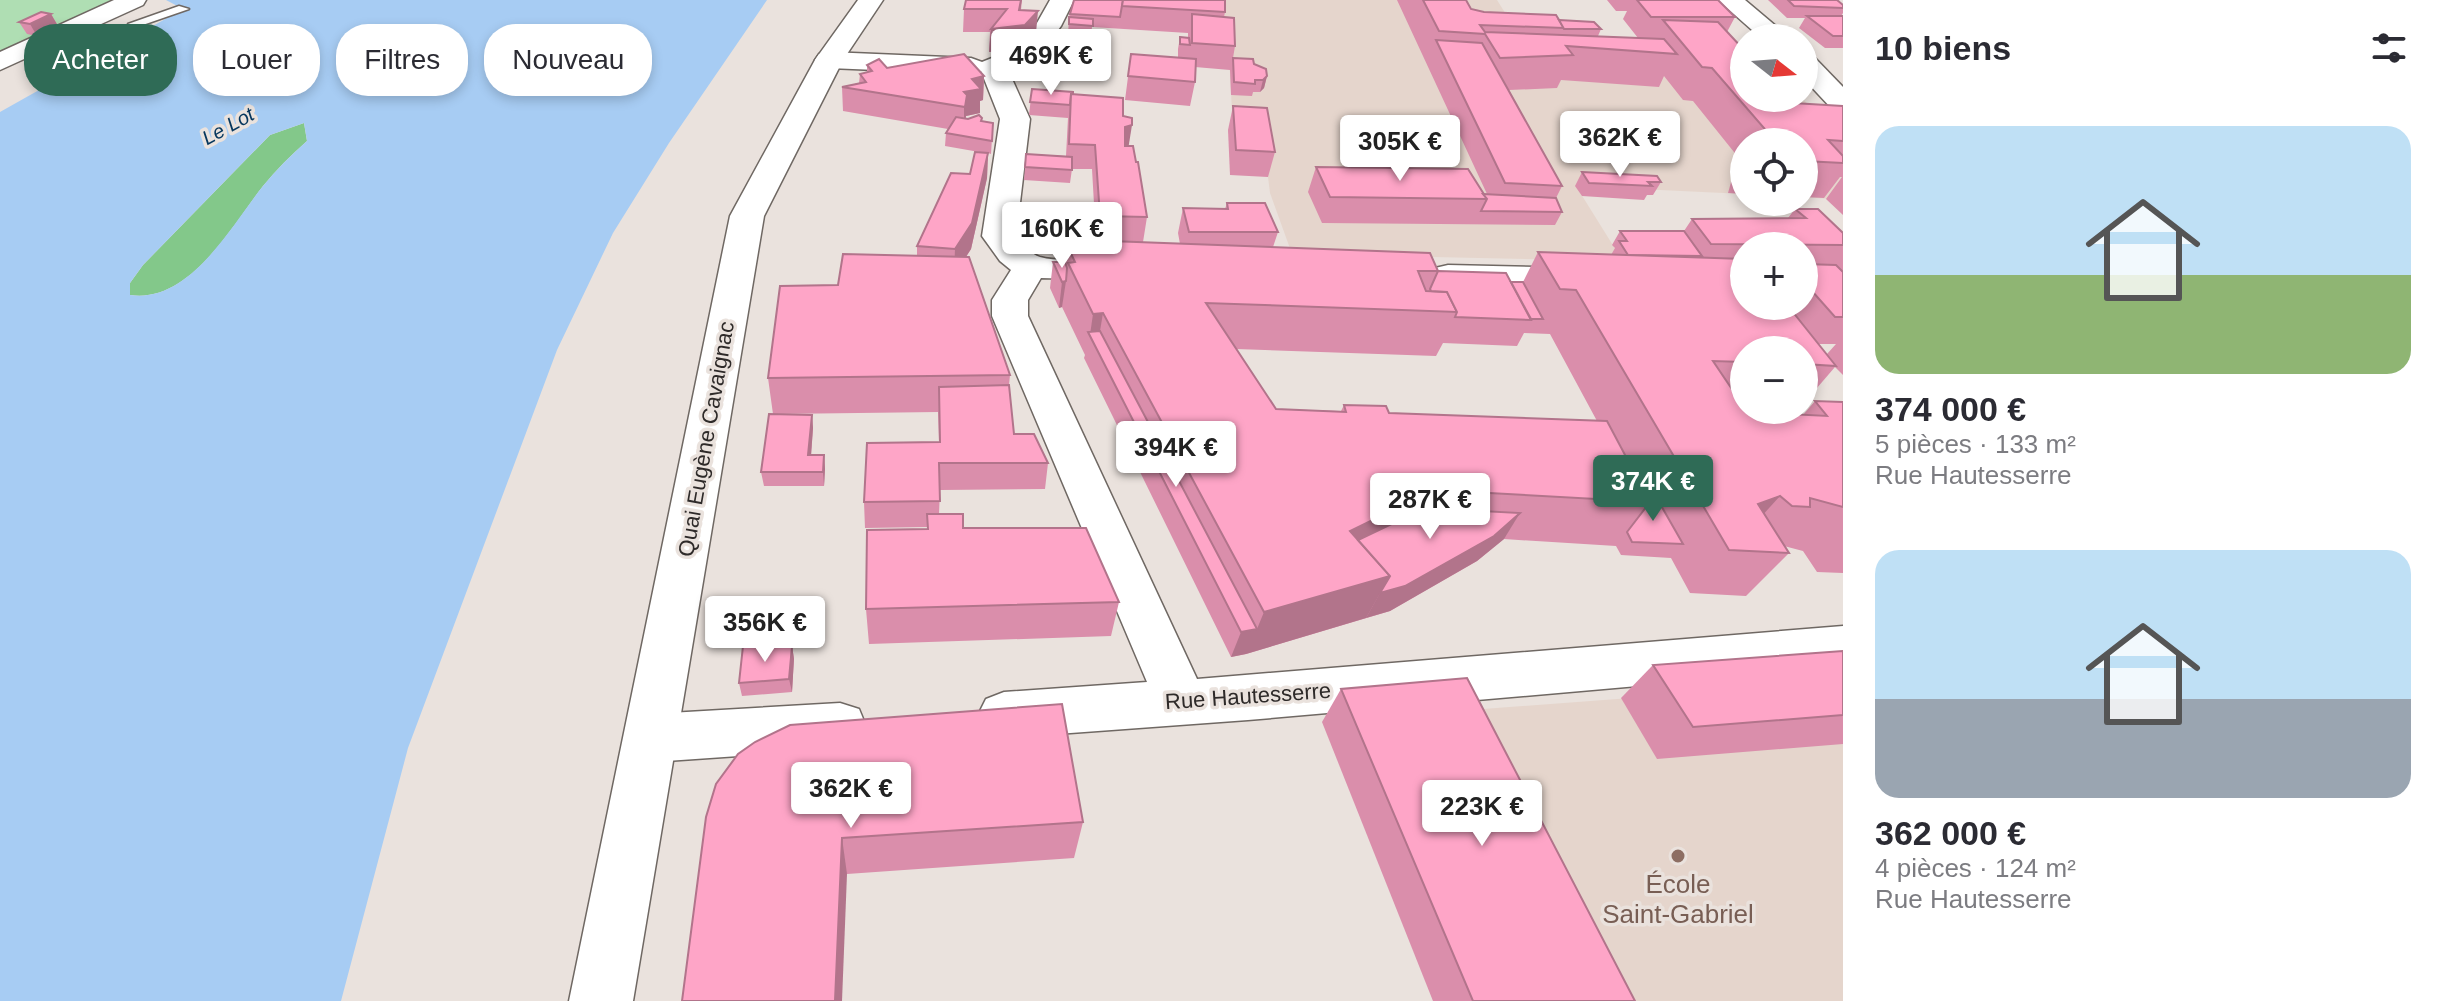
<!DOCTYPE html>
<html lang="fr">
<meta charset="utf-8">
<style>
body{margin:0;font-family:Helvetica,sans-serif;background:#f2f2f3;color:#2b2b33;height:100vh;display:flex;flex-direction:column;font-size:30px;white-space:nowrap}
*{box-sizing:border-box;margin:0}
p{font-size:26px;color:#7c7c81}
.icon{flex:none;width:44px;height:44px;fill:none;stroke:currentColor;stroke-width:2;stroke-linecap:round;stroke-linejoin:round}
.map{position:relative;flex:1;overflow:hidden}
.details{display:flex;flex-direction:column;background:#fff;width:600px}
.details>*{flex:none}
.top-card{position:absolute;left:24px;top:24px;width:760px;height:72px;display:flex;gap:16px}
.needle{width:52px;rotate:107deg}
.fabs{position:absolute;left:1730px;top:24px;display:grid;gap:16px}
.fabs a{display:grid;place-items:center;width:88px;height:88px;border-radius:50%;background:#fff;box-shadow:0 4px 12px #0003;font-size:40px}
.price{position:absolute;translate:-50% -68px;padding:0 18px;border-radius:8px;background:#fff;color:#222;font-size:26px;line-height:52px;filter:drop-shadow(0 2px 4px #0008)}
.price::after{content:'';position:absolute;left:50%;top:48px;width:24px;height:18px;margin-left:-12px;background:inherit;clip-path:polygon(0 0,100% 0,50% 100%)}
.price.active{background:#2f6b56;color:#fff}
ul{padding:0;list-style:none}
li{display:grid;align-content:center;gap:16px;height:424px;padding:0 32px}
li span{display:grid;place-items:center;height:248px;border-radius:24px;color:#555}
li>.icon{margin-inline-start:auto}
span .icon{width:144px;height:144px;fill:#fffc;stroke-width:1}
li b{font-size:34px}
h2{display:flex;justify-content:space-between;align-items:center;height:96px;padding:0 32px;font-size:34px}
.tag{padding:0 28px;border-radius:32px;background:#fff;box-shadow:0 4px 12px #0003;font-size:28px;line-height:72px}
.tag.active{background:#2f6b56;color:#fff}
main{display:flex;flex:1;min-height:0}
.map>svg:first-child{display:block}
</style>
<main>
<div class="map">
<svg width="1843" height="1001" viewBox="0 0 1843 1001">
<rect width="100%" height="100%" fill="#eae2dd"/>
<g fill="#e5d5cc">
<path d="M1177,0h320l12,19 47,24 188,4v51h58l41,43v59l-39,-3v-55h-60v52l-168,-8 43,69 -4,6 -323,-7 -22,-61 -2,-16 -35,-47 -5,-94z"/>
<path d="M1843,682v319h-259l-141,-289z"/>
</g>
<path fill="#afdeb3" d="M0,0h122l-122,56z"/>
<path fill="#83c88a" d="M304,123l3,18c-16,14 -31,29 -44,45 -30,38 -73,118 -133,109v-12l13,-18 127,-130z"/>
<path fill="#a7ccf3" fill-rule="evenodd" d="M166,0h601l-98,143 -56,90 -56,117 -149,398 -67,253h-341v-889l183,-103zM304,123l3,18c-16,14 -31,29 -44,45 -30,37 -73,118 -133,109v-12l13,-18 127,-130z"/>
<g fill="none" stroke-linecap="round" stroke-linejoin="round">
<g stroke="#6f6863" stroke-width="3">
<path id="lane" d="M179,6l10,3 -55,19 -6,-4z"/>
</g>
<g stroke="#6f6863" stroke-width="3">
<g id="street">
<path d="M1050,0h24l-13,26 -26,34 -27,10 22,49 -14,117c6,8 14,18 24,21 26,7 56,-2 83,5l6,7 -6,7 -12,4 -70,-2 -13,22v16l169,363 646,-53v42l-595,52 -244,18 -18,-7 -8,-16 8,-16 18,-7 143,-10 -155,-366v-16l19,-30 -11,-9 -18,-25 18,-117 -19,-48 -10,3 -142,-6 -10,-2 -4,-6 4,-6 10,-2 142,6 11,4 35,-14 20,-25z"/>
<path d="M1718,0h27l45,38h-29z"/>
<path d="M1804,55l10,2 29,30v26l-10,-3 -29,-31z"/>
<path d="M1448,265l135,3 13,3 5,8 -5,8 -13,3 -135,-3 -13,-3 -5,-8 5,-8z"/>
<path d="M840,703l19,6 7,17 -7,17 -19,6 -188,13 -19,-7 -8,-17 8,-17 19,-7z"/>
</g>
</g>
<g stroke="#6f6863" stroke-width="3">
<g id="secondary">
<path d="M114,0h32l-3,5 -143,65v-18z"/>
<path d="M858,0h25l-40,60 -79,156 -131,785h-64l161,-785 85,-156z"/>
</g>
</g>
<use href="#lane" fill="#fff" fill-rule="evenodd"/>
<use href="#street" fill="#fff" fill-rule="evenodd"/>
<use href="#secondary" fill="#fff" fill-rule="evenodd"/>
</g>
<g fill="#da8eab" fill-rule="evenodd">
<path d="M966,0h56l-1,10 15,23 -13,15 -34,4 1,-20h-27l1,-23z"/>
<path d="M1074,0l151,12 -1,5 11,29 -2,12 21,6 13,12 -3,12 -4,4h-7l-1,4 -21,-1 -1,-25 -35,-3v15l-5,24 -65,-6 6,-46 56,4 -9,-1v-8l2,-12h8v-4l-96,-6 -1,11 -23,-2 1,-19z"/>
<path d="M1397,0h69l5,9 13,3 75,8 42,9 -3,7 40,2 -15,-19 4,-8h-11l-9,-11h111l17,17 -8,15 17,66 49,5 50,3v109l-17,-16 16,-22h-2l-16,21 -20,-1v-55h-60v52l-16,-1 5,-18 9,-13 -49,-61 -10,-1 -19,-24 -5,11 -98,-7 -4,8 -48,2 53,96 -6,12 6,14 -7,13 -233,-2 -14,-31 8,-25 171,27z"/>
<path d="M1768,0h69l6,5v8l-2,3h2v32h-18l-26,-20 6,-10h-18z"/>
<path d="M51,14l7,12 -21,10 -10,-2 -8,-12z"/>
<path d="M867,65l20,3 97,8 -1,24 -3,1v12l-14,3v3l27,4 -2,31 -3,-1 -1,25 -16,71 -5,8 44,118 -1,10 5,49 34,29 -3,26 -105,1 -1,24 24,14 156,74 -8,34 -242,8 -3,-35 61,-80v-2l-62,1 -1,-26 75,-60 -1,-30 -160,2 34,1 1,13 -2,27h13l1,14 -1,17h-60l-3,-14 12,-58 -5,-36 70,-93 79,-29v-10l68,-93 -40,-7 1,-13 2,-4 -105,-18 -1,-24 17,-4 1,-9 7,-2z"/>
<path d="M1032,89l41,5 50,22 5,30 19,71 -4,25 37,2 -2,-11 5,-25 42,1 2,-6 51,29 -5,15 238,35h12l15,-30 73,3 4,-7 -3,-3 8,-14h64l8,-12 96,-1 7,-9 48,24v38h-1l1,1v103l-8,-8 -31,36v-53h-60v60h30l2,3 27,2 12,-14 28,1v171l-26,-1 -14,-21 -19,-5 5,7 -43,43 -56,-3 -19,-35 -50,-3 -5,-9 -112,-7 -27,22 -87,50 -144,43 -15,3 -147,-299 1,-3 -23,-48 -3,1 -9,-20 3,-26h11l2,-19 30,-4 -4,-70h-20l-2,14 -46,-3 2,-26 40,2 2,-38 -39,-3zM1744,246h60v60h-60zM1524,333l26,1 47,87 -208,-8 -45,-8 -3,6 -65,-2 -40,-60 200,7 7,-13 74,3zM1818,344h18l-9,10z"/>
<path d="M1233,106l42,46 -7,25 -38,-2 -2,-45z"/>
<path d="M1582,172l79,10 -8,13h-6l-3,5 -62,-4 -7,-10z"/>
<path d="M792,646l2,13 -2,33 -50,4 -3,-13z"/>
<path d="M1843,651v93l-186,15 -36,-61 32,-33z"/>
<path d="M1341,689l294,312h-202l-111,-279z"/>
<path d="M706,817l377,5 -9,36 -227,16z"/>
</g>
<g fill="#b2748b">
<path d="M1021,0l-1,17 18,-6 -2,22 -13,15 -34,4 2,-23 28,-19z"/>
<path d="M51,14l7,12 -21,10 -7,-12z"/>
<path d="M984,76l-1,24 -3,1v12l-14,3 -2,15v-39l8,-13z"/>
<path d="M1267,76l-3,12 -4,4 3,-12z"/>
<path d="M1132,125l-4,25 -7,2 4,-25z"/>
<path d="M988,153l-1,25 -16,71 -17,26 1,-26z"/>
<path d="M1066,281l-4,26 -3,1 3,-26z"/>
<path d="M1103,313l-6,36 -7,-14 3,-21z"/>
<path d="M812,415l1,13 -3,41 -2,-14z"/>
<path d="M824,455l1,14 -1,17 -1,-14z"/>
<path d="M1434,490l-23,44 -58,28 -3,-31z"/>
<path d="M1780,496l-40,44 18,-36z"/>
<path d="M1520,513l-16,26 -27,22 -87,50 -24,7 14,-25z"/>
<path d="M1390,576l-24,42 -120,36 -15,3 10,-25 16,-3 7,-17z"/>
<path d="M792,646l2,13 -2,33 -3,-13z"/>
<path d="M842,838l5,36 -5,127h-7z"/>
</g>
<g fill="#fea5c7" stroke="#b2748b" stroke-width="2">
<path d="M966,0h55l-2,10 19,1 -13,14 -34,4 16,-20h-43z"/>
<path d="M1074,0h49l-3,17 -50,-3z"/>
<path d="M1123,0h102v12l-103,-6z"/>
<path d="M1423,0h43l5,9 13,3 72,3 8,13 -84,-3 5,7 179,7 13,15 -111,-8 7,9 -73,3 -15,-24 -46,-3z"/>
<path d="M1637,0h81l17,17h-84z"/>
<path d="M1788,0h49l6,5v3l-49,-2z"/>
<path d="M41,12l10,2 -21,10 -11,-2z"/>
<path d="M1192,14l42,4 1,28 -43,-3z"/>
<path d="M1807,16h36v20h-10z"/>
<path d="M1069,17l24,2v7l-24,-2z"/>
<path d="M1559,20l35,2 7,7h-37z"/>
<path d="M1663,20l55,2 26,28v48h45l4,5 50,3v35l-15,-1 15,16v7l-39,-2v-19h-28l-64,-74 -10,-1z"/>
<path d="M1180,37l9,1 1,7 -10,-1z"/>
<path d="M1436,40l46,3 80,143 -57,-3z"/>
<path d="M964,54l20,22 -12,3 9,10 -17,3 3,3 -2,12 -123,-20 24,-5 -6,-8 12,-3 -5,-6 12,-6 8,9z"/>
<path d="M1131,54l65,5 -1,23 -67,-6z"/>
<path d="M1233,58l20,1 1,5 12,5 1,7 -4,4h-8v4l-21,-2z"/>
<path d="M1032,89l41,3v2h-2l-1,11 -40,-3z"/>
<path d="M1071,94l52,4v18l9,2v7l-7,2v19h8l3,16h2l9,55 -47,-1 -5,-71 -26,-1z"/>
<path d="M1233,106l34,2 8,44 -39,-2z"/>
<path d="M979,115l3,3 -1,3 12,2 -1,18 -46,-8 10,-16 12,2z"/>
<path d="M975,152l13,1 -16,70 -17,26 -38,-3 34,-73 19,1z"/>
<path d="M1026,154l46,3v13l-47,-3z"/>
<path d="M1316,167l152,2 19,30 -157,-2z"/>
<path d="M1582,172l75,4 4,6h-13l4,4 -63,-3z"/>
<path d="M1483,194l73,4 6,14 -81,-1 6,-12z"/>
<path d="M1227,203h38l13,29h-89l-6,-24 45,1z"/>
<path d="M1795,209h23l25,24v12l-132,-1 -19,-25 114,-1z"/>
<path d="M1620,231h64l18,25 -74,-1 -9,-14h8z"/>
<path d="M1108,237l2,4 320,12 8,18h-20l8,20 21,1 10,20 -251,-9 70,106 70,3 -2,-7 42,1 3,7 218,8 43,81 -216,-12 -84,41 40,45 -126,36 -161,-299 -10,1 -25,-51 7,-1 -9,-19z"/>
<path d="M1538,252l206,7v47h44l48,60 -32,-2v-14h-60v12l-31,-1 31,46v3h2l1,2 80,4 -12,-15 28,1v105l-33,-9v9l-18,-1 -12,-10 -22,8 31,49 -60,-3 -153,-260 -16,-1z"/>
<path d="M843,254l126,3 41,118 -242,3 12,-92 58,-1z"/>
<path d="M1053,262h12l2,6 -1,13 -4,1z"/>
<path d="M1804,264l32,1 7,7v45h-8l-31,-35z"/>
<path d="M1438,271l68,2 25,47 -76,-3 2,-5 -10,-20 -16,-1 -1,-2z"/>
<path d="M1511,282h12l20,37h-12z"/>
<path d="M1100,331l157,298 -16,3 -153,-300z"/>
<path d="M1009,385l5,49h20l14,29h-109l1,38 -76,1 3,-59 73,-1 -1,-55z"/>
<path d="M1759,410h15l2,3h-15z"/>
<path d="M769,414l43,1 -4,40h16l-1,17h-62z"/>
<path d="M1638,480l9,1 36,63 -51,-2 -5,-10 23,-30z"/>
<path d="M1425,508l95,5 -26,23 -89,50 -25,7 10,-17 -32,-36z"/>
<path d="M927,514h36v14h123l33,74 -253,7 1,-79 61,-1z"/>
<path d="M743,646h49l-3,33 -50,4z"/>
<path d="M1843,651v64l-150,12 -40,-62z"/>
<path d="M1467,678l168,323h-162l-132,-312z"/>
<path d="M1062,704l21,118 -241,16 -7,163h-153l24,-184 10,-33 22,-30 17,-12 35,-17z"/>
</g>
<circle fill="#8d6e63" stroke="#eae2dd" stroke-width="3" cx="1678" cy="856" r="8"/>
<g text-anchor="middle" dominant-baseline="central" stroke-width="7" stroke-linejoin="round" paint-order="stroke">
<g font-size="20" font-style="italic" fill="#05365d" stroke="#eae2dd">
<text transform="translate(228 126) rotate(-29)">Le Lot</text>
</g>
<g font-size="22" fill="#2e2a29" stroke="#eae2dd">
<text transform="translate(706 439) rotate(-80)">Quai Eugène Cavaignac</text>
<text transform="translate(1248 696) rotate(-4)">Rue Hautesserre</text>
</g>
<g font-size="26" fill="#785e54" stroke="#eae2dd">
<text x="1678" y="884">École<tspan x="1678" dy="30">Saint-Gabriel</tspan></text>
</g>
</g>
</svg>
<div class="fabs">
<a><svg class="needle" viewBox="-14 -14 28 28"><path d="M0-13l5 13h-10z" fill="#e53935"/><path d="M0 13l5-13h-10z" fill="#7c7c81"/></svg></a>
<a><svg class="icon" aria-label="locate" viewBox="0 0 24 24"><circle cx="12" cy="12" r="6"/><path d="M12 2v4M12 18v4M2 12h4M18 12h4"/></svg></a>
<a>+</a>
<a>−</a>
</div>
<b class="price" style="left:1051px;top:97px">469K €</b>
<b class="price" style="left:1620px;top:179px">362K €</b>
<b class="price" style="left:1400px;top:183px">305K €</b>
<b class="price" style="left:1062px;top:270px">160K €</b>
<b class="price" style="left:1176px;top:489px">394K €</b>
<b class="price active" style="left:1653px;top:523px">374K €</b>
<b class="price" style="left:1430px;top:541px">287K €</b>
<b class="price" style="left:765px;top:664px">356K €</b>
<b class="price" style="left:851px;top:830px">362K €</b>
<b class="price" style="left:1482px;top:848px">223K €</b>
<div class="top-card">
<a class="tag active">Acheter</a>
<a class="tag">Louer</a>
<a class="tag">Filtres</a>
<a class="tag">Nouveau</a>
</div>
</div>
<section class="details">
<h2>10 biens<svg class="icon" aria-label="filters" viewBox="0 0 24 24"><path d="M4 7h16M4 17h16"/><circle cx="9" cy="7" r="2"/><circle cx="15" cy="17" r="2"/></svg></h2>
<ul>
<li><span style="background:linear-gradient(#bfe0f5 60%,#8fb573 0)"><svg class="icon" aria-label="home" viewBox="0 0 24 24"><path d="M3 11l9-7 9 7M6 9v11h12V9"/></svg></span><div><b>374 000 €</b><p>5 pièces · 133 m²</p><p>Rue Hautesserre</p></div></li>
<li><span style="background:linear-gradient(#bfe0f5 60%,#9aa5b1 0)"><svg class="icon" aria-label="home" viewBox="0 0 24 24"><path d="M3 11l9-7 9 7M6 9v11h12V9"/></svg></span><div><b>362 000 €</b><p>4 pièces · 124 m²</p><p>Rue Hautesserre</p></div></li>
</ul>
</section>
</main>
